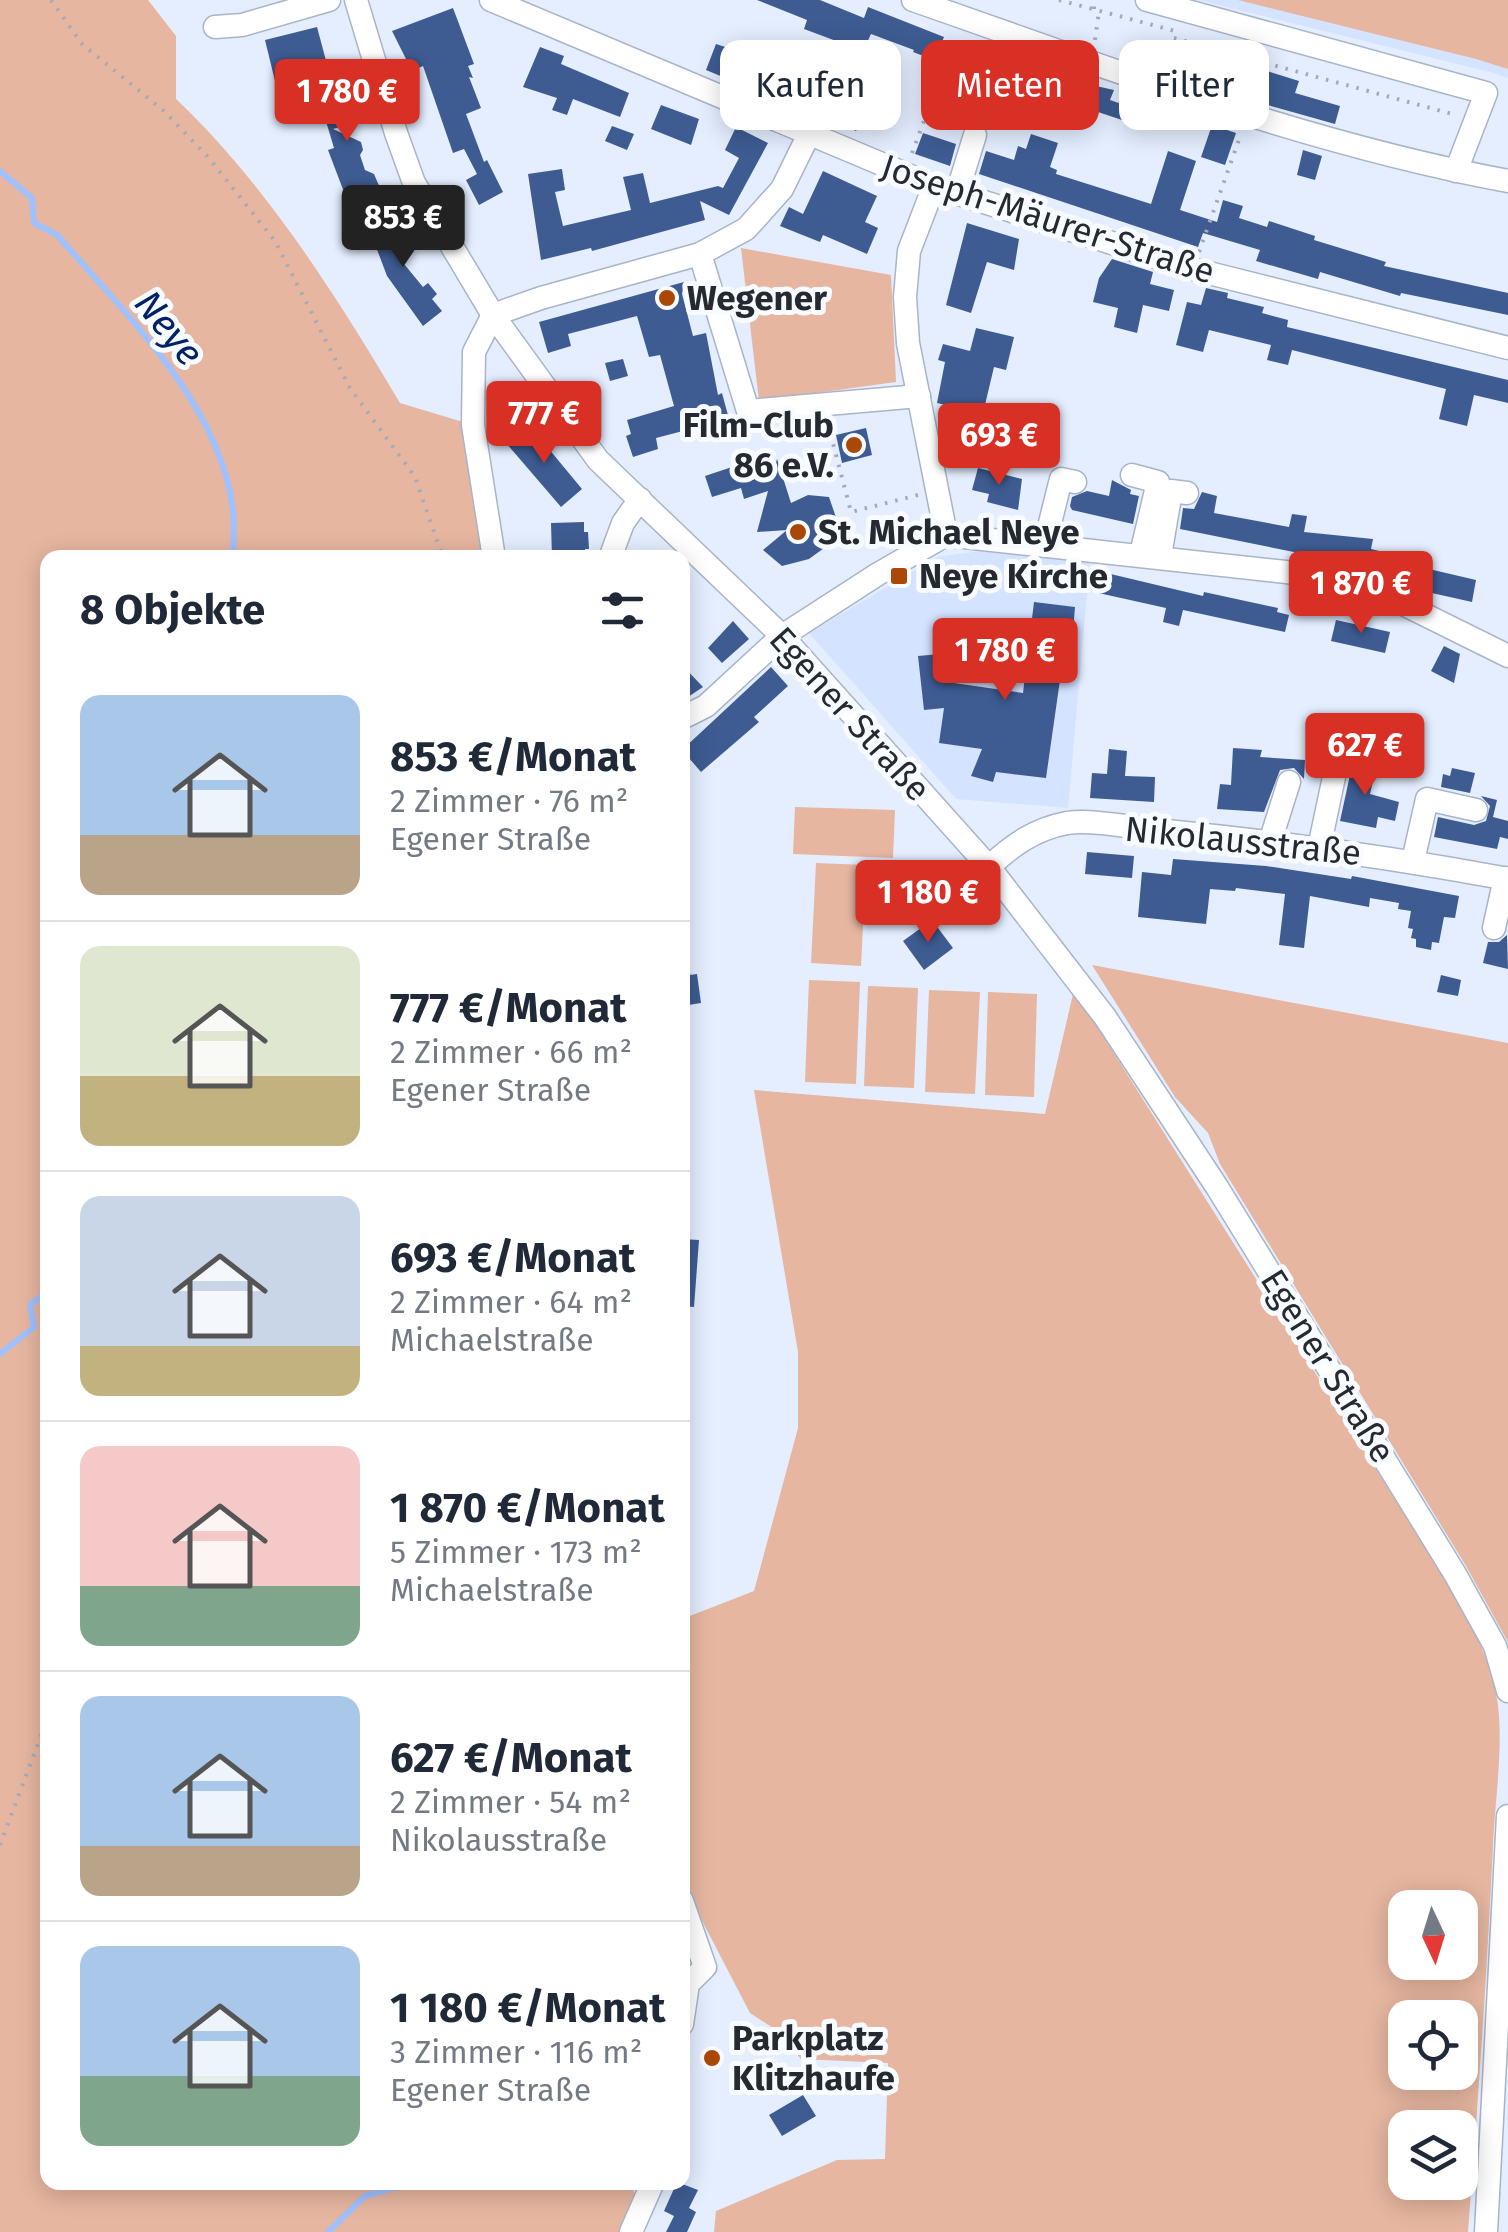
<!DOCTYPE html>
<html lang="de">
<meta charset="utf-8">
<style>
body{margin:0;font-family:"Fira Sans",sans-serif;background:#f2f2f3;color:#1f2937;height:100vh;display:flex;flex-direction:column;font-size:38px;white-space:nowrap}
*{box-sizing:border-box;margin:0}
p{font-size:32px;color:#747a83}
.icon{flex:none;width:55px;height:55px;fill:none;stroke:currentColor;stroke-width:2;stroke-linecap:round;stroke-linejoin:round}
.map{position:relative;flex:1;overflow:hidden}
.side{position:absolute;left:40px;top:550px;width:650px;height:1640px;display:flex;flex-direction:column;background:#fff;border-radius:20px;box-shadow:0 5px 25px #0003}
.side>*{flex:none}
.banner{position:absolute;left:720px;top:40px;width:638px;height:90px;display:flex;gap:20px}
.needle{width:65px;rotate:176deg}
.buttons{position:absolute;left:1388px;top:1890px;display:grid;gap:20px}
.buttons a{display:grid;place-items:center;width:90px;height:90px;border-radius:20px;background:#fff;box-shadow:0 5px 25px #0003;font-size:50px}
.price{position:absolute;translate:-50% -85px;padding:0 22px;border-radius:10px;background:#d93025;color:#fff;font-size:32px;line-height:65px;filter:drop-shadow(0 2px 5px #0008)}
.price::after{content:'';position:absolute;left:50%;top:60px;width:30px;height:22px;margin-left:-15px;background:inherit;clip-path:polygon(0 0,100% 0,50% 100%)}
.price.current{background:#222;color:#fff}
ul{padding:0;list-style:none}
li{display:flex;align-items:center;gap:30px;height:250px;padding:0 40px}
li+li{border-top:2px solid #e0e1e3}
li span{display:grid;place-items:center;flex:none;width:280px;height:200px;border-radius:20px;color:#555}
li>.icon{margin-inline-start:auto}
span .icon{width:120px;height:120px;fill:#fffc;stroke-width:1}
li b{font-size:42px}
h2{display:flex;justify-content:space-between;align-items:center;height:120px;padding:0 40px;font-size:42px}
.tag{padding:0 35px;border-radius:20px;background:#fff;box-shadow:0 5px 25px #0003;font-size:35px;line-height:90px}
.tag.current{background:#d93025;color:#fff}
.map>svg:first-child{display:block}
</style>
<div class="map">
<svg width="1508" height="2232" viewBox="0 0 1508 2232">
<rect width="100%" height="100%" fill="#e4eeff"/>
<g fill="#d4e3ff">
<path d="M1198,0h310v78l-18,-6z"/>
<path d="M995,549l95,11 -22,248 -112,-9 -147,-166 128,-76z"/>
</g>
<g fill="#e6b6a0" fill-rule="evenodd">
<path d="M0,0h148l28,36v63c90,85 161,198 224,304l73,22 21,132 -446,1v1624l583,1 10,28 -10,21h-631z"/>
<path d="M1238,0h270v69l-32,-10z"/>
<path d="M741,248l150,27 5,107 -137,19z"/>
<path d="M795,807l100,3 -2,48 -100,-4z"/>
<path d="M816,863l50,2 -5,101 -50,-3z"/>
<path d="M1092,965l416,78v599l-42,-76 -246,-402 -12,-31 -33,-36z"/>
<path d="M809,980l51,2 -4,102 -51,-2z"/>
<path d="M868,986l50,2 -4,100 -50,-2z"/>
<path d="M929,990l51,2 -5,102 -50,-2z"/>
<path d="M1074,990l373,592c21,35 40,69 49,111 9,45 -1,105 -3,152 -6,129 -15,258 -25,387h-754l2,-21 121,-51 48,-1 3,-96 -87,-4 -25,-29 -26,-17 -67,-129 -1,-265 72,-28 44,-163v-76l-44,-262 291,24zM1405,1908h55v54h-55zM1405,2018h55v54h-55zM1405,2128h55v54h-55z"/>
<path d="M988,992l49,2 -3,103 -49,-2z"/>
</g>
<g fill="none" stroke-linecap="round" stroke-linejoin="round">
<g stroke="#9fc1ff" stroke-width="6">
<path d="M0,171l32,27 2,25 23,12c66,76 165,171 176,276 2,15 0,31 0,47"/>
<path d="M0,1354l34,-27 -4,-22 18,-14"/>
<path d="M328,2232l37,-36 50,-14"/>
</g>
</g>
<g fill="#3e5c92">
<path d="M757,0h63l44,18 4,-11 76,30 -2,5 64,25 2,-6 48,15 -4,11 30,11 5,-14 27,6 -4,10 32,11 -5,14 -48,-16 -3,7 -18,-6 -3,11 -113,-45 3,-8 -42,-16 1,-2 -43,-16 -8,17 -59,-22 3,-9z"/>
<path d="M453,8l21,56 -6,2 5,12 -4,-1 12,31 -15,6 18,48 3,-2 16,32 -24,13 -13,-25 11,-6 -13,-25 -11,4 -30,-87 -11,5 -20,-40z"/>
<path d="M317,27l11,41 -53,13 -10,-41z"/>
<path d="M716,44l71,23 -2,5 9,4 -8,19 -8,-2 -2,6 -70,-29z"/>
<path d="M540,47l24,9 -3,8 68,29 -9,24 -47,-18 -6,16 -15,-5 5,-12 -34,-11z"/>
<path d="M1267,71l32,10 -4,12 45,13 -5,18 -78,-22z"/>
<path d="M353,88l10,32 -30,9 28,13 2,8 -3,5 5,15 9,4 6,14 -33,12 -19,-50 6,-2 -15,-50z"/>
<path d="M844,94l34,14 -8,19 -10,-4 -4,8 -23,-10z"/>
<path d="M661,105l38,14 -8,26 -40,-16z"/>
<path d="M1212,125l24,8 -11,32 -24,-8z"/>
<path d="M612,126l22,8 -7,16 -22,-9z"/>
<path d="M736,127l32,16 -39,72 -29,-14 5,19 -113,31 -1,-3 -50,12 -13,-86 34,-5 3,21 -10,2 8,34 68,-16 -8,-33 20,-4 7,30 68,-17 5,2 16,-30 -14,-8z"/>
<path d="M923,133l33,11 -6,22 -35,-12z"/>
<path d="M1031,134l27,9 -8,24 7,3 -1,4 95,30 17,-53 28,10 -16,49 37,12 6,-22 20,6 -4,12 28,9 2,-6 46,15 -1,4 72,22 -2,4 124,27v22l-107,-22 -1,3 -80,-24 -2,7 -62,-18 4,-11 -57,-17 -5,14 -219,-73 7,-23 28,9 4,-14 8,3z"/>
<path d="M1303,150l19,6 -7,24 -18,-5z"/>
<path d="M823,171l54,25 -12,26 13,6 -11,26 -44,-19 -3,7 -40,-16 9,-19 14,7z"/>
<path d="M398,216l12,31 -15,6 28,34 5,-4 9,11 -5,5 10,12 -19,15 -36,-50 -20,-53 5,3z"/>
<path d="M967,223l52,16 -5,31 -27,-8 -16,51 -25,-8z"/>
<path d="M1112,259l41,13 -3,12 24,6 -5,21 -26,-6 -6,28 -23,-6 4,-19 -25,-6 6,-24z"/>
<path d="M684,282l-2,12 11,42 13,-3 12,62 4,-2 7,26 -73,19 2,11 -25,8 -7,-21 5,-2 -4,-14 47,-14 -14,-51 -11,2 -12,-41 -69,18 3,12 -23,7 -9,-31z"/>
<path d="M1206,288l22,5 -1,5 37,9 -2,6 26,7 -1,7 221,53v23l-34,-8 -7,31 -28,-7 7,-30 -154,-39 -4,15 -21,-5 4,-15 -62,-15 -6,22 -27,-7 11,-43 14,3z"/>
<path d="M976,328l38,9 -8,33 -12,-3 -10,42 -24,-6 -1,5 -22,-5 8,-41 -7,-2 5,-16 27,7z"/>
<path d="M623,359l5,17 -18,5 -5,-18z"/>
<path d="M529,425l53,64 -21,18 -55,-64z"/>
<path d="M866,428l6,27 -30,8 -6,-28z"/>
<path d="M777,459l14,44 17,-8 21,2 13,38 -33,24 -27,7 -19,-16 24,-20 -30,2 11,-41 -24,8 -3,-11 -29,9 -7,-21 36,-12 5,18 27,-9z"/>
<path d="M978,468l44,11 -4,31 -31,-8 2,-8 -17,-4z"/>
<path d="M1112,480l19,10 -1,4 9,2 -6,28 -61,-14 -2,-4 2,-9 15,-6 22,5z"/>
<path d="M1202,492l15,4 -3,17 75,14 3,-13 15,2 -3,16 69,7 -2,10 29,7 -2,11 -84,-11 -134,-27 3,-21 11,1z"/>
<path d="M584,522v10h4l1,17h-4v9h-33l-1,-35z"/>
<path d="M1399,562l77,18 -4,22 -67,-15v-3l-11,-3z"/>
<path d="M1098,571l105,25 1,-4 74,16 -1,4 12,3 -4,17 -102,-22 -4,16 -16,-4 3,-14 -72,-16z"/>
<path d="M1034,602l41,5 -2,24h-6l-21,147 -50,-6 -3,10 -22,-6 11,-27 -43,-6 5,-35 -20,2 -6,-54 33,-3 3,30 69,10z"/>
<path d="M1336,620l54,12 -5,21 -54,-12z"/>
<path d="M733,621l16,18 -27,24 -14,-15z"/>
<path d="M1444,646l16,8 -6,29 -23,-12z"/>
<path d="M682,665l21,22 -21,14z"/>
<path d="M771,667l17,19 -34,31 5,5 -58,50 -19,-22z"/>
<path d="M1315,726l19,4 -11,26 -15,-2z"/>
<path d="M1233,748l29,2 -2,7 45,3 -1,19 -10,-11 -14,2 -16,42 -47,-3 3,-25 11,1z"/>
<path d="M1109,749l18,2 -2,25 30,1 -1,25 -64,-4 2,-25 15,1z"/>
<path d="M1350,750l17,4 -4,21 11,2 -4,17 29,8 -4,19 -17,-4 -2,11 -36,-7 13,-60z"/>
<path d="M1452,768l23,5 -5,20 -29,-6 2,-13 7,2z"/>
<path d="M1481,796l16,4 -4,17 15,4v18l-8,-2 -3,12 -63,-12 4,-20 36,8 12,-4 4,-15z"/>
<path d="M1087,852l47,4 -2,22 -47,-4z"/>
<path d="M1173,859l93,7 85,13 1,-3 107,20 -4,22 -11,-1 -5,26 -7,-1 -1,8 -15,-3v-8l-5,-1 2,-9 -5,-1 3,-17 -13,-2 1,-6 -29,-5 -1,9 -59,-11 -6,52 -25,-3 6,-51 -49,-6 -1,3 -25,-2 -4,35 -68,-7 4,-45 29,3z"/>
<path d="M932,920l21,28 -29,22 -21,-29z"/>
<path d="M1507,935l1,34 -25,-6 5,-21h11z"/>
<path d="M697,974l4,29 -19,3v-30z"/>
<path d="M1441,975l20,5 -3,16 -21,-4z"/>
<path d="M682,1239l17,1 -5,67 -12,-1z"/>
<path d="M803,2095l13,21 -34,20 -13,-21z"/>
<path d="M677,2182l21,8 -9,18 7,4 -9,20h-21l8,-16 -10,-5z"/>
</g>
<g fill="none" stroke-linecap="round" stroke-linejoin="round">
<g stroke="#a8b4c8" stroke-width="25">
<g id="minor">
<path d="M356,0l40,133 18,50 79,132 105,145 184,176 207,231 116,150 112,170 238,387 40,72 13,45"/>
<path d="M491,0l443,186 259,83 315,79"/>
<path d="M913,0c196,68 391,143 595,181"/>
<path d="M1147,0l339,93 -30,78"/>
<path d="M215,27l27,-2 87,-25"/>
<path d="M934,186l-25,65 -4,46 3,46 38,192"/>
<path d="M957,193l18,-58"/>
<path d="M700,254l48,157 171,-15"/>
<path d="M1132,475l26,7 -17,72"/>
<path d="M1045,543l16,-64 14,3"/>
<path d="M1160,556l11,-65 16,2"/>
<path d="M494,558l-21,-133 1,-73 19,-37 48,-17 159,-44 46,-25 36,-40 27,-55"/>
<path d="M610,558l13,-35 17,-24"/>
<path d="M682,718l24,-12 76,-70 96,-62 68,-39 349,38 94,24 119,59"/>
<path d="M1270,842l19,-60"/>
<path d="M1319,848l19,-90"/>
<path d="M1413,861l14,-62 49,11"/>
<path d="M989,867c23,-22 46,-38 78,-44 27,-4 71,6 99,8 115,11 229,27 342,48"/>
<path d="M1494,928l11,-50"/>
<path d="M682,1901l23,66 -17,17 -6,40"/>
<path d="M631,2232l22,-50"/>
<path d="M1486,2232l22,-416"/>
</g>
</g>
<g stroke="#a3abb9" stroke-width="4" stroke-dasharray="2.5 8" stroke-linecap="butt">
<path d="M51,0l31,44 82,67 44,46 67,84 75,147 65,89 28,81"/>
<path d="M1059,0l116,31"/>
<path d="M1094,9v-9"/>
<path d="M1174,38l282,77"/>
<path d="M1095,40l4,-29"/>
<path d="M1254,73l5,-19"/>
<path d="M1232,90l8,-20 28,8"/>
<path d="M912,153l44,-117"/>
<path d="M1199,252l42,-118"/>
<path d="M828,424l23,88 67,-17"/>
<path d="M0,1845l48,-128"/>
</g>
<use href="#minor" stroke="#fff" stroke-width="22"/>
</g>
<g fill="#aa4808" stroke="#f8fbff" stroke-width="4">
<circle cx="667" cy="298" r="10"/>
<circle cx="854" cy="445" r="10"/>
<circle cx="798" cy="532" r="10"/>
<rect x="889" y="566" width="20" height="20" rx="5"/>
<circle cx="712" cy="2058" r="10"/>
</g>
<g text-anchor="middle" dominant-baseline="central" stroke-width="10" stroke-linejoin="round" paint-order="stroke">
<g font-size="35" fill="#252931" stroke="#f8fbff">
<text transform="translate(1048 219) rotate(18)">Joseph-Mäurer-Straße</text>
<text transform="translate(850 714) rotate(48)">Egener Straße</text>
<text transform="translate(1243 841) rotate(6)">Nikolausstraße</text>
<text transform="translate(1328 1366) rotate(58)">Egener Straße</text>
</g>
<g font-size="35" font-weight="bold" fill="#252931" stroke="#f8fbff" text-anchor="start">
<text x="687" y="298">Wegener</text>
<text x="834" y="425" text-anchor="end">Film-Club<tspan x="834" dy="40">86 e.V.</tspan></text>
<text x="818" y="532">St. Michael Neye</text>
<text x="919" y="576">Neye Kirche</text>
<text x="732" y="2038">Parkplatz<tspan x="732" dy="40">Klitzhaufe</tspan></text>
</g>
<g font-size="38" font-style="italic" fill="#022267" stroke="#f8fbff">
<text transform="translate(169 328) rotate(51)">Neye</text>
</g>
</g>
</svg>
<div class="buttons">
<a><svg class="needle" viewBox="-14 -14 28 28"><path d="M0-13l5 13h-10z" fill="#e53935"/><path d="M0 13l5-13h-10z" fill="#747a83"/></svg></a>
<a><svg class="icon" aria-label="locate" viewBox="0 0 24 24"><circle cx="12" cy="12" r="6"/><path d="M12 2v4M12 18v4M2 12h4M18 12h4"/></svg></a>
<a><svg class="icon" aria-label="layers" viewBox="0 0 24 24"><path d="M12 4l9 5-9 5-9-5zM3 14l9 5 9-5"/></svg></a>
</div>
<b class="price" style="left:347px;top:144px">1 780 €</b>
<b class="price current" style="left:403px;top:270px">853 €</b>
<b class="price" style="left:544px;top:466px">777 €</b>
<b class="price" style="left:999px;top:488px">693 €</b>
<b class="price" style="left:1361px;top:636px">1 870 €</b>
<b class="price" style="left:1005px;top:703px">1 780 €</b>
<b class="price" style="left:1365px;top:798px">627 €</b>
<b class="price" style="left:928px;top:945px">1 180 €</b>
<div class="banner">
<a class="tag">Kaufen</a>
<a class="tag current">Mieten</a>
<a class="tag">Filter</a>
</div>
<section class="side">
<h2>8 Objekte<svg class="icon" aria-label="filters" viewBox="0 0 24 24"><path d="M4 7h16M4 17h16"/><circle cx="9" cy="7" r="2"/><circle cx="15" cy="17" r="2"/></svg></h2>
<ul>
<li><span style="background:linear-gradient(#a9c7e8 70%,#b9a48a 0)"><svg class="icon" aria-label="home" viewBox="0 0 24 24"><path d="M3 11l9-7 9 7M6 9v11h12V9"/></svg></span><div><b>853 €/Monat</b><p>2 Zimmer · 76 m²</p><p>Egener Straße</p></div></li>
<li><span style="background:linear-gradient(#dfe7d0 65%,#c2b280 0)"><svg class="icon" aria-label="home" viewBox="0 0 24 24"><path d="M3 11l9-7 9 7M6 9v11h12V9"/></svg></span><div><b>777 €/Monat</b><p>2 Zimmer · 66 m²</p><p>Egener Straße</p></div></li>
<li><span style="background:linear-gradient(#c9d6e8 75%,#c2b280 0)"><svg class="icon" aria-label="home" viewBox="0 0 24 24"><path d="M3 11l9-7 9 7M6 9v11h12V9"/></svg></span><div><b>693 €/Monat</b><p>2 Zimmer · 64 m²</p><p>Michaelstraße</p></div></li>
<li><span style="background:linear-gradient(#f6c9c9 70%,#7fa58c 0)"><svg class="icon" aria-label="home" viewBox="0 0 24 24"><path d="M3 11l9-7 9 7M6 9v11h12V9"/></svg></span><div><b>1 870 €/Monat</b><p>5 Zimmer · 173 m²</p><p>Michaelstraße</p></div></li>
<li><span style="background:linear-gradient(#a9c7e8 75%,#b9a48a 0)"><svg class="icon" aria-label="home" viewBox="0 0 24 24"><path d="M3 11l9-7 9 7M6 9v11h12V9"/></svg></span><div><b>627 €/Monat</b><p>2 Zimmer · 54 m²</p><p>Nikolausstraße</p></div></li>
<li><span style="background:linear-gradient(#a9c7e8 65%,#7fa58c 0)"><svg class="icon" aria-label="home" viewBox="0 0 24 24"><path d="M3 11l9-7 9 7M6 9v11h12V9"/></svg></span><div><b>1 180 €/Monat</b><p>3 Zimmer · 116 m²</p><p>Egener Straße</p></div></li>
</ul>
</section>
</div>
